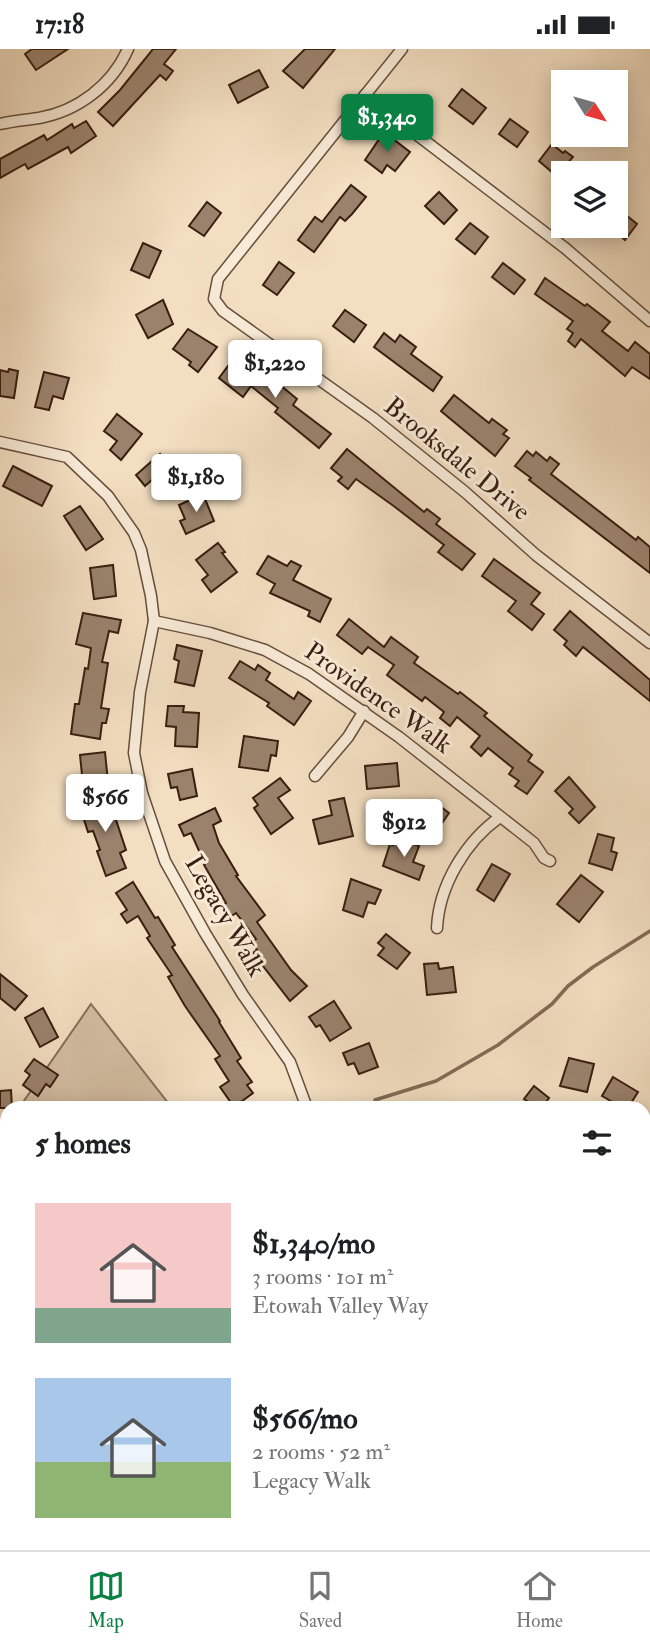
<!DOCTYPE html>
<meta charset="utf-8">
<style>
body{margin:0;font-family:"IM FELL Double Pica",serif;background:#f2f2f2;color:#202124;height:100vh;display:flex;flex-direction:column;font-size:26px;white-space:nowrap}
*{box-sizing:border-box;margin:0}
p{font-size:23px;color:#757577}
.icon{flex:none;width:38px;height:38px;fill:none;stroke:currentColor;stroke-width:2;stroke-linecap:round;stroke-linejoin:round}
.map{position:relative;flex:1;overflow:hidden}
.sheet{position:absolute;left:0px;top:1052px;width:651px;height:450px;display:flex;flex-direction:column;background:#fff;border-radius:21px 21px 0 0;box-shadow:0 4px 18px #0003}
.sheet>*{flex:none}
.needle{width:46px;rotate:127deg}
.buttons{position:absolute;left:551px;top:21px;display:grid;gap:14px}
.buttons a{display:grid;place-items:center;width:77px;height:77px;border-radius:0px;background:#fff;box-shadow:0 4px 18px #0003;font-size:35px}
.price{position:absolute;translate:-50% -60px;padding:0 16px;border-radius:7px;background:#fff;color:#222;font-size:23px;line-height:46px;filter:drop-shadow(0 2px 4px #0008)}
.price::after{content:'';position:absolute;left:50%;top:42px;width:21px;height:16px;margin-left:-10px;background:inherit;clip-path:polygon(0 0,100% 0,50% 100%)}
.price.active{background:#0b8043;color:#fff}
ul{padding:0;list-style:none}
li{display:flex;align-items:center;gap:21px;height:175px;padding:0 35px}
li span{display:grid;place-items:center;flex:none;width:196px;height:140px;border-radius:0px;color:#555}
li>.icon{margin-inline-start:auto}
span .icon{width:84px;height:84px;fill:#fffc;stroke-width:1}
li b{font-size:30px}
h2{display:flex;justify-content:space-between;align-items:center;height:84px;padding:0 35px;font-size:30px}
.status{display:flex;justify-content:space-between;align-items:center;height:49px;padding:0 35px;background:#fff;direction:ltr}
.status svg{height:19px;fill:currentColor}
.menu{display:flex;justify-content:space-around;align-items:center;height:98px;border-top:2px solid #e0e0e0;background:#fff;font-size:19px;color:#757577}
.menu a{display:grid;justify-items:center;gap:4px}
.menu .active{color:#0b8043}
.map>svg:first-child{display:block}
</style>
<div class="status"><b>17:18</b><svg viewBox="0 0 49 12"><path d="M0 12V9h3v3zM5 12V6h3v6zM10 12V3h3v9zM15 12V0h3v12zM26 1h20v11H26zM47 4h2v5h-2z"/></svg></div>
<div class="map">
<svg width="650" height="1501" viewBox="0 0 650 1501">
<rect width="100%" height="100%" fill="#f2dec1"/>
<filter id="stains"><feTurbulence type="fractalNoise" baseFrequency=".00286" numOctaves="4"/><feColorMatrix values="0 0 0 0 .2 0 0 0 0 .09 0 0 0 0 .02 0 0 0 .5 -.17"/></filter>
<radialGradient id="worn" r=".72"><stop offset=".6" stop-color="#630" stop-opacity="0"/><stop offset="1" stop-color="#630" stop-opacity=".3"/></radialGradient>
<g fill="#d3bda3" stroke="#866e5a" stroke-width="2">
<path d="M91,955l81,104h-153z"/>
<path d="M7,1075v343l-4,6 4,16v54l14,1 2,6h-23v-415z"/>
</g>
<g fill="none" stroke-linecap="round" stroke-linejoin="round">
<g stroke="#836a56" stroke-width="3.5">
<path d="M375,1051l61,-19 62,-36 54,-41 16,-18 25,-19 57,-36"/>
<path d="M0,1285l7,-9"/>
</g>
</g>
<g fill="#9a826c" stroke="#3a1e10" stroke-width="2">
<path d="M32,0h36l-32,21 -11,-16z"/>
<path d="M153,0h23l-12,15 9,7 -7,9 -6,-5 -47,51 -15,-14 22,-22z"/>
<path d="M305,0h30l-32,39 -20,-17z"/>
<path d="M259,21l9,17 -30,16 -9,-18z"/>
<path d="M462,40l24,19 -13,16 -24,-18z"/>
<path d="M510,70l18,13 -11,15 -18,-13z"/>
<path d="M86,72l10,15 -25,17 -3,-6 -40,22 -3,-5 -25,14v-19l44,-24 3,5 25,-16 2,4z"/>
<path d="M384,83l26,20 -15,19 -8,-6 -5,8 -17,-13z"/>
<path d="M552,95l11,9 2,-2 8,6 -7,8 3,2 -9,12 -21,-18z"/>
<path d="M351,136l15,12 -14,17 -7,7 -5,-4 -26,35 -16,-12 17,-23 7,5z"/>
<path d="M439,143l18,18 -13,14 -19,-18z"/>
<path d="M207,153l14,11 -17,23 -15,-10z"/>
<path d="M616,158l21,17 -12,16 -9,-8z"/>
<path d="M470,174l18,14 -13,17 -19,-15z"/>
<path d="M143,194l18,8 -12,27 -18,-8z"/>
<path d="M279,213l15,11 -17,22 -14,-10z"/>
<path d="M503,214l22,17 -11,14 -22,-17z"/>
<path d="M545,229l40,28 2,-2 23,18 -8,9 26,20 7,-9 15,12v25l-18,-12 -7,9 -44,-37 -6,8 -7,-6 5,-8 -6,-4 6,-8 -38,-27z"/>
<path d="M163,251l10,24 -25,14 -12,-23z"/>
<path d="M345,261l21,15 -12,17 -21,-16z"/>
<path d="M188,280l29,18 -19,25 -9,-7 2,-3 -18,-13z"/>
<path d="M384,284l11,9 5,-7 16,12 -5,7 31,23 -9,14 -59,-44z"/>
<path d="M231,313l13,11 8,-11 45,37 -4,6 38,29 -12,14 -44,-36 3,-4 -27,-22 -8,11 -24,-19z"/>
<path d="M9,320l9,2 -4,27 -14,-2v-26l8,2z"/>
<path d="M44,323l25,6 -6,21 -10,-3 -4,14 -14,-3z"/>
<path d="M454,346l35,28 3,-4 15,11 -4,4 6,4 -14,18 -54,-45z"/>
<path d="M117,365l25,20 -21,26 -11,-10 7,-9 -13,-10z"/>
<path d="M347,400l77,63 3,-3 13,10 -4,5 39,30 -13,16 -24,-18 6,-7 -49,-38 -39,-28 -8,10 -10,-8 4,-4 -11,-9z"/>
<path d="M527,402l6,5 3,-4 11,9 3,-4 9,7 -8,10 85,66 2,-3 12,10v26l-121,-93 2,-2 -16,-12z"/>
<path d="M160,405l23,25 -17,15 -13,-15 -8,7 -9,-11z"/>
<path d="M13,417l39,20 -10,20 -39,-20z"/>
<path d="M203,445l11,27 -28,13 -6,-13 5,-2 -6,-14z"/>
<path d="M80,457l23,33 -17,11 -22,-34z"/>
<path d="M218,494l7,9 -3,1 15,19 -26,20 -9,-12 6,-5 -12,-15z"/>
<path d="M268,507l19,10 4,-5 10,5 -8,14 38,19 -11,23 -12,-6 2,-5 -40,-18 5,-9 -18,-10z"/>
<path d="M494,510l46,34 -9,11 13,10 -12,16 -24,-19 8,-10 -34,-25z"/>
<path d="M113,516l3,31 -22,3 -4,-31z"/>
<path d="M570,562l80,69v21l-67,-54 -7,9 -12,-11 3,-4 -13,-11z"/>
<path d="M83,564l38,7 -3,13 -9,-2 -7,31 6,1 -7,45 8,1 -3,14h-4l-2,16 -29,-5 4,-30h4l6,-36 3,1 3,-21 -15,-4z"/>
<path d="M349,570l35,28 7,-10 27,20 -4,6 44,31 2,-2 27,21 -3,3 48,39 -4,6 15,11 -16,22 -12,-8 4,-5 -10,-7 4,-6 -25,-20 -7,8 -10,-9 9,-11 -23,-19 -7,9 -10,-8 4,-6 -19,-15 -3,4 -35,-26 7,-10 -26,-18 -6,7 -25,-19z"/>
<path d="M177,596l25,6 -8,35 -19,-4 4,-21 -5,-2z"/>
<path d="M240,612l15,9 3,-5 12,8 -4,7 28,19 4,-7 13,9 -17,24 -27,-19 2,-3 -40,-25z"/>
<path d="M168,657h16l-1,6 16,1 -2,34 -22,-1 1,-19 -10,-1z"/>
<path d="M244,687l34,5 -2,15 -5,-1 -3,16 -29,-4z"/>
<path d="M105,703l3,30 -25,3 -3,-30z"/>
<path d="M397,714l2,23 -32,3 -2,-23z"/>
<path d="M192,720l5,27 -17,4 -3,-13 -6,1 -3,-14z"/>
<path d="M569,728l26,30 -16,16 -10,-10 4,-4 -18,-18z"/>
<path d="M280,729l10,12 -12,8 15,20 -22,16 -17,-26 4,-3 -5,-7z"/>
<path d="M106,747l5,16 2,-1 13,39 -6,3 6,15 -20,8 -9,-25 3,-1 -7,-19 -5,1 -9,-28z"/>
<path d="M344,749l9,38 -34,8 -6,-24 19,-5 -3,-14z"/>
<path d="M432,751l17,13 -18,26 -18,-13z"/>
<path d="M215,759l6,13 -8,4 6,18 19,32 -2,1 29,39 -8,7 34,48 16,16 -17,15 -37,-48 4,-3 -6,-8 5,-3 -20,-26 -6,4 -8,-11 4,-3 -22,-38 1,-1 -14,-31 -7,3 -5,-11z"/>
<path d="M598,785l16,4 -3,13 6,2 -5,17 -23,-7z"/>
<path d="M396,789l23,8 -6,16 11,4 -5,14 -36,-14 7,-22 3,1z"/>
<path d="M492,815l18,10 -16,27 -17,-11z"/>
<path d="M581,826l22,17 -24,30 -22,-18z"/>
<path d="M351,830l30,11 -6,14 -7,-2 -5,15 -20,-7z"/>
<path d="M133,833l22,36 3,-1 17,28 -3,2 48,74 -1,1 22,36 -4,3 15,21 -5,3 6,8 -19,14 -14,-20 9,-6 -14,-22 5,-3 -35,-50 -17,-29 4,-2 -25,-37 3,-2 -12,-20 -11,7 -6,-9 6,-4 -11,-17z"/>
<path d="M386,885l24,19 -13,16 -19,-14 6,-7 -6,-5z"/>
<path d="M438,914l1,6 14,-2 3,25 -29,3 -3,-31z"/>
<path d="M0,925l27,22 -12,14 -15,-12z"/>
<path d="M334,952l17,27 -21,13 -10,-16 -4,2 -7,-10z"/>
<path d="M43,959l15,29 -18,10 -15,-29z"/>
<path d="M369,994l9,24 -19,7 -5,-11 -6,2 -5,-12z"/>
<path d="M569,1009l25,6 -7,28 -27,-6z"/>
<path d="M34,1010l24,16 -8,12 -4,-3 -8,12 -15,-11 7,-10 -5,-4z"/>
<path d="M613,1028l25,15 -10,16h-5l-21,-12z"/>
<path d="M534,1037l15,12 -7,10h-20l5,-7 -3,-2z"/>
<path d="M11,1041l1,18h-12v-17z"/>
</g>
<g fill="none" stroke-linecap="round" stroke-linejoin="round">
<g stroke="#684e3c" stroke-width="13">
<g id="street">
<path d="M402,0l-184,230 -4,20 9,12 150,107 92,74 71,63 114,88"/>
<path d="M365,46l200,153 85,73"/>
<path d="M0,75c13,-3 26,-4 39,-6 39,-7 73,-33 89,-69"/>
<path d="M0,393l67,15 41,39 26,37 7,17 10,46 3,25 -14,71 -6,61 8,40 23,68 40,72 38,62 47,67 17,46"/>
<path d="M154,572l56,12 55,17 44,24 90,63 135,106 10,15 6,3"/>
<path d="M315,727l33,-39 16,-26"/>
<path d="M437,879c2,-43 29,-87 63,-111"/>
<path d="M644,1126l6,5"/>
<path d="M644,1359l6,3"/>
<path d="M644,1487l6,-8"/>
<path d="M105,1494l2,7"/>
<path d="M488,1494l10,7"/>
<path d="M632,1501l6,-7"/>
</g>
</g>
<use href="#street" stroke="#f7ead7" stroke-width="10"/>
</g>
<g text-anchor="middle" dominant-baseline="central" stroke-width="6" stroke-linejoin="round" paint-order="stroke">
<g font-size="26" fill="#3a1e10" stroke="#f7ead7">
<text transform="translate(457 410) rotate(39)">Brooksdale Drive</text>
<text transform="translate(378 649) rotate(35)">Providence Walk</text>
<text transform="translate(225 867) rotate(60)">Legacy Walk</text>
</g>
</g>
<rect width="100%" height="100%" filter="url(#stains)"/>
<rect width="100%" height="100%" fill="url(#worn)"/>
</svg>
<div class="buttons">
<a><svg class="needle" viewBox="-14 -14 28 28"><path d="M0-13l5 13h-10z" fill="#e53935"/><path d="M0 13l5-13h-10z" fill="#757577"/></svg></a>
<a><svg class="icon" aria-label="layers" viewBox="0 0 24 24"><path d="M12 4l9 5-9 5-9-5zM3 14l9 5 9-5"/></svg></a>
</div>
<b class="price active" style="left:387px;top:105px">$1,340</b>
<b class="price" style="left:275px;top:351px">$1,220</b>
<b class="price" style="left:196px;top:465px">$1,180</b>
<b class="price" style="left:105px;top:785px">$566</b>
<b class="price" style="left:404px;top:810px">$912</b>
<section class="sheet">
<h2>5 homes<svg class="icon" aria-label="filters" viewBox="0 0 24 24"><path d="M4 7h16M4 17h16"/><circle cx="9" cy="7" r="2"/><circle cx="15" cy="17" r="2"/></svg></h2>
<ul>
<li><span style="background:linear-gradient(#f6c9c9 75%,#7fa58c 0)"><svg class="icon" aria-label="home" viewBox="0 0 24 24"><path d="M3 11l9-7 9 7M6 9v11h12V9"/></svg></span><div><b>$1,340/mo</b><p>3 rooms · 101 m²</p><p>Etowah Valley Way</p></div></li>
<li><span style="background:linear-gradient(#a9c7e8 60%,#8fb573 0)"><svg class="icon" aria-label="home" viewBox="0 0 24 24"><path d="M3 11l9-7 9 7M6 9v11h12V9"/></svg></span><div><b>$566/mo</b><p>2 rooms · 52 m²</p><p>Legacy Walk</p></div></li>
</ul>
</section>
</div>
<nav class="menu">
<a class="active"><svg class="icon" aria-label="map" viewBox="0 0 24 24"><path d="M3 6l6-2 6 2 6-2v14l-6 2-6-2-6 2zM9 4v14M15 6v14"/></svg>Map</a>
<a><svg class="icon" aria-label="saved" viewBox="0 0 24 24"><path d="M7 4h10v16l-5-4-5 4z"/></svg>Saved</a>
<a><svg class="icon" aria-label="home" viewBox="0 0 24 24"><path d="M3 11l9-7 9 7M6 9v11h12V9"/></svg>Home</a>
</nav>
